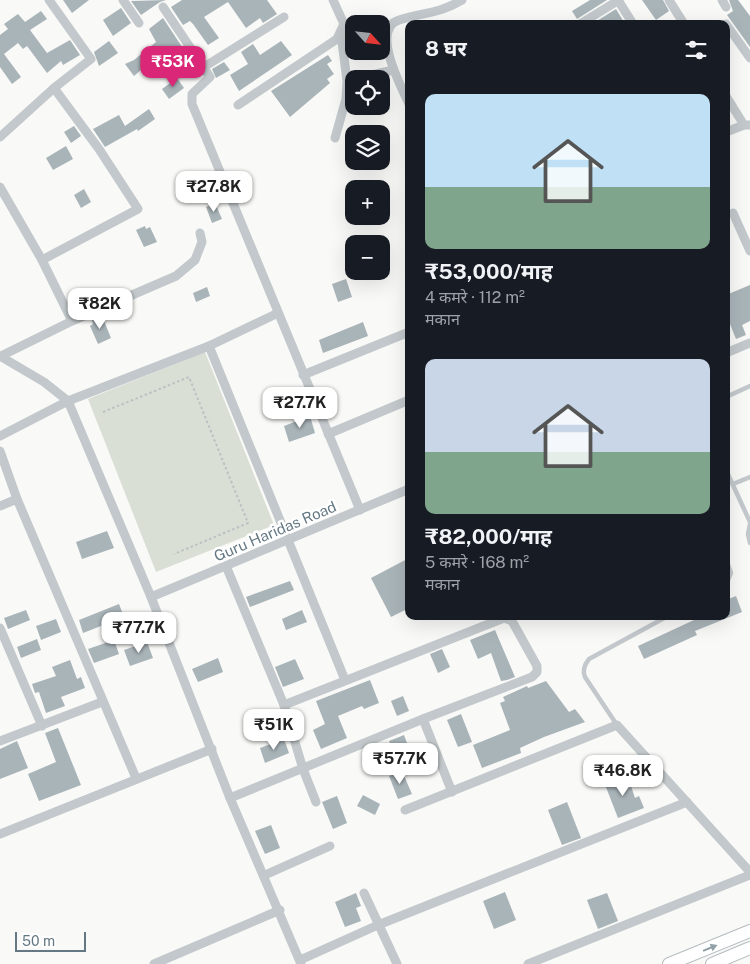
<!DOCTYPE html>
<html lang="hi">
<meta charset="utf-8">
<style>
body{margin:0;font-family:"Public Sans","Noto Sans Devanagari",sans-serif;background:#20242c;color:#f1f3f6;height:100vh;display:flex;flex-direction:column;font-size:19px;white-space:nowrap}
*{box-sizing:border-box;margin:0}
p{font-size:16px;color:#9ea1a6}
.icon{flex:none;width:28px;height:28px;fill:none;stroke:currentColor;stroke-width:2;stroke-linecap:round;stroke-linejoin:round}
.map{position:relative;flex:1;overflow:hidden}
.drawer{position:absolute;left:405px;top:20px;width:325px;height:600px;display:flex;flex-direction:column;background:#171b24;border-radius:10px;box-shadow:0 5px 20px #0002}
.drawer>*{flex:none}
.needle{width:32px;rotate:117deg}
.buttons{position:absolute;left:345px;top:15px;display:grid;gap:10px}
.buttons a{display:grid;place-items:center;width:45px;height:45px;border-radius:10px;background:#171b24;box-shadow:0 5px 20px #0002;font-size:25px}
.scale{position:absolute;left:15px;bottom:12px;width:71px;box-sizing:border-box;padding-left:5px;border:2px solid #647883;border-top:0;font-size:14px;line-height:18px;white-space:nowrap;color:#647883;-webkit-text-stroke:4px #fff;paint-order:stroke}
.price{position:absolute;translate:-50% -42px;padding:0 11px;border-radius:10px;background:#fff;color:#222;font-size:16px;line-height:32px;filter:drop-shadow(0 1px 2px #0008)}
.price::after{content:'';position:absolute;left:50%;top:30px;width:15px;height:11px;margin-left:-8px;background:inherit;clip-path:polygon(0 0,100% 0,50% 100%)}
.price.active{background:#db2777;color:#fff}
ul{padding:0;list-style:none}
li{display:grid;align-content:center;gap:10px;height:265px;padding:0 20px}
li span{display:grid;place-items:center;height:155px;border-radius:10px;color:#555}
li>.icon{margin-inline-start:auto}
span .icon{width:90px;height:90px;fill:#fffc;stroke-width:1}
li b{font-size:21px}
h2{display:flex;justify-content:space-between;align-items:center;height:60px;padding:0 20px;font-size:21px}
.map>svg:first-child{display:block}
</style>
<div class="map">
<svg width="750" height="964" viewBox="0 0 750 964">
<rect width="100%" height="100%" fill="#f9f9f7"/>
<path fill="#dadfd6" d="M205,352l69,173 -118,47 -68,-173z"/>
<g fill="#a9b4b9">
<path d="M63,0h26l-17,13z"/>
<path d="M166,0l-6,2 -19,13 -10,-14z"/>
<path d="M182,0h85l10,14 -14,9 -3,-5 -14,10 -18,-26 -24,15 15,21 -11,7 -15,-21 -3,-3 -7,4 -12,-18z"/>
<path d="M590,0h17l-30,19 -5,-8z"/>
<path d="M642,0h21l6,11 -13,9z"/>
<path d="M729,0h9l12,16v31l-23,-32 6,-4z"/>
<path d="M121,8l10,15 -18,13 -10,-16z"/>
<path d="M616,9l9,15h-33z"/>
<path d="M41,11l6,8 -17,11 17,23 23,-13 10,15 -17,10 -2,-4 -14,12 -20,-27 -4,3 -5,-6 -14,11 17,23 -9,7 -12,-17v-32l8,-6 -4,-5 14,-10 7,8z"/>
<path d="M163,18l27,41 -13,10 -13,-19 -30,26 -9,-12 9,-4 22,-18 -7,-13z"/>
<path d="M109,41l9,12 -19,13 -5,-14z"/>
<path d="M281,41l11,14 -53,36 -9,-16 18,-11 -7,-12 12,-8 7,11z"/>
<path d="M328,55l4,6 -5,3 7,10 -7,5 3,4 -40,34 -19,-26z"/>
<path d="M224,62l6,8 -14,8 -4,-9z"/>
<path d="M177,78l7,10 -15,11 -7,-10z"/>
<path d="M149,109l6,10 -17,12 -1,-2 -32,18 -12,-18 26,-14 6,11z"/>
<path d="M74,126l7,10 -10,7 -7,-11z"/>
<path d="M66,146l7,13 -20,11 -7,-12z"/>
<path d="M84,189l7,13 -10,6 -7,-13z"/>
<path d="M215,203l7,16 -10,4 -6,-16z"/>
<path d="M145,226l1,3 4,-2 7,15 -13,5 -8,-17z"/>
<path d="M346,279l6,18 -14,5 -6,-18z"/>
<path d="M750,285v36l-8,4 4,10 -10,4 -10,-25v-19z"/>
<path d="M207,287l3,9 -14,6 -3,-9z"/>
<path d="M102,316l9,22 -13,6 -8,-18 3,-2 -1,-4z"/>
<path d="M363,322l5,14 -45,17 -4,-13z"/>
<path d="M310,416l5,17 -26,9 -5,-16z"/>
<path d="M107,531l7,17 -32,11 -6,-17z"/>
<path d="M409,558v50l-18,9 -20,-39z"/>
<path d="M290,581l4,9 -44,17 -4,-10z"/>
<path d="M736,596l6,16 -47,19 2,4 -53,24 -6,-13 56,-26 -1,-4h33v-16z"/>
<path d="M119,604l5,13 -41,16 -4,-13z"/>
<path d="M26,610l4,10 -22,9 -4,-11z"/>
<path d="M302,610l5,12 -21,8 -4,-11z"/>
<path d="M56,619l5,13 -20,8 -5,-14z"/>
<path d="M495,630l20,47 -8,3 -6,1 -10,-28 -13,6 -8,-19z"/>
<path d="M37,639l4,11 -20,8 -4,-11z"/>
<path d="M114,640l5,14 -25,9 -6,-14z"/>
<path d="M147,642l6,16 -23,8 -6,-16z"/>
<path d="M442,649l8,18 -12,6 -8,-19z"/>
<path d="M218,658l5,14 -25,10 -6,-13z"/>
<path d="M295,659l9,20 -21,8 -8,-20z"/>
<path d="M70,660l7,19 4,-2 4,11 -24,9 4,9 -19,7 -7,-21 -4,1 -3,-9 24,-8 -4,-9z"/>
<path d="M370,680l9,23 -15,6 -2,-3 -24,10 9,22 -26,11 -8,-19 12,-6 -9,-23z"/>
<path d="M546,681l23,31 6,-3 10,13 -41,15 -24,11 1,5 -39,15 -9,-23 37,-15 -10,-27 5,-2 -2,-4 24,-11 1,2z"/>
<path d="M403,696l6,15 -12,5 -6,-15z"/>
<path d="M461,714l11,28 -14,5 -11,-27z"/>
<path d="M58,728l23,57 -42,16 -11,-27 28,-12 -11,-29z"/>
<path d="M404,735l9,24 -14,6 -10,-24z"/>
<path d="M284,739l5,14 -24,10 -5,-15z"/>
<path d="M17,741l11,27 -28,11v-30z"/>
<path d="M402,771l10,23 -14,5 -9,-23z"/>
<path d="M620,776l3,7h3l2,5 3,-2 4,12 4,-2 5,12 -26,10 -14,-36z"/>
<path d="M363,795l17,9 -5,11 -18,-9z"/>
<path d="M337,796l10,27 -14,6 -11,-27z"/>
<path d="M567,802l14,36 -19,7 -14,-35z"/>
<path d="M271,825l9,23 -15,6 -10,-23z"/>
<path d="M505,892l11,28 -22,9 -11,-28z"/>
<path d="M356,893l5,13 -5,2 5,13 -16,6 -10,-25z"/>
<path d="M607,893l11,28 -20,8 -11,-29z"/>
</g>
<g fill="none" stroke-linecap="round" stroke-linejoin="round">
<g stroke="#b5bcc0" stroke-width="14">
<g id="secondary">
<path d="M669,964l81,-33"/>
<path d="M712,964l38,-16"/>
</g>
</g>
<path stroke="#bcc0c2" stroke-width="2" stroke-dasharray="2.5 2.5" stroke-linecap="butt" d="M103,412l86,-35 59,146 -74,31"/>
<g stroke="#c2c8cb" stroke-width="4.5">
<path d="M726,397l24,-11"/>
<path d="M726,470l24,52"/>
<path d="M733,484l17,-7"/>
<path d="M750,524l-2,10 2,9"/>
<path d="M726,559l5,14 -5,12"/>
<path d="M617,725l-32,-48c-3,-7 0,-13 4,-18l79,-43"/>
</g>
<g stroke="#c2c8cb" stroke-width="9">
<path d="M123,0l16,23"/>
<path d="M618,0l15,24"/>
<path d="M669,0l15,24"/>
<path d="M722,0l4,7"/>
<path d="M163,7l47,70 -18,17v10l168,406"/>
<path d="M580,24l39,-24"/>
<path d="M726,24l24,34"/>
<path d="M204,67l80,-50"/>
<path d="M355,79l38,-9"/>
<path d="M726,96l18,29"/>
<path d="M409,104c-8,-18 -39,-75 -10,-84 25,-8 39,-6 63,-20"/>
<path d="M238,105l99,-66 7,-15 -11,-24"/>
<path d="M726,132l18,-7h6"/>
<path d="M0,137l54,-49 37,-29 -42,-59"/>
<path d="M335,138l11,-39 1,-18 -6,-47"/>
<path d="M0,187l42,73 30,61"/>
<path d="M733,213l17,38"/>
<path d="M42,260l96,-51 -39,-60 -45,-61"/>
<path d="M209,346l136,334"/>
<path d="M726,353l24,-10"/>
<path d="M0,356l44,26 24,19 83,196 79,201 71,166"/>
<path d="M1,356l71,-35 104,-45 19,-16 7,-18 -2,-9"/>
<path d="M303,375l106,-43"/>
<path d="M328,434l81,-34"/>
<path d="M0,436l68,-35 141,-55 69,-33"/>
<path d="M0,451l17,48 119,279"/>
<path d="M0,506l17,-7"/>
<path d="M226,566l58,139 19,64 13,33"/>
<path d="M151,597l258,-108"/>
<path d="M0,628l42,98"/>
<path d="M423,719l29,73"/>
<path d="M0,741l102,-39"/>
<path d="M230,798l193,-79 109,-42 5,-5v-6l-25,-45 -8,-3 -220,87"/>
<path d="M405,810l212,-85 133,147"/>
<path d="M0,834l212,-85"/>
<path d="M265,875l65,-29"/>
<path d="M364,893l33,71"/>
<path d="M300,960l78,-35 309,-123"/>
<path d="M154,964l126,-54"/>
<path d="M528,964l222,-89"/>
</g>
<use href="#secondary" stroke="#fff" stroke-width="12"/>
</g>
<defs><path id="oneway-solid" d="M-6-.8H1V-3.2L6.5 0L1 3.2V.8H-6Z" transform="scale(1.25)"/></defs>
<use fill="#92a0a8" href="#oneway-solid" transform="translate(710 948) rotate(-22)"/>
<g text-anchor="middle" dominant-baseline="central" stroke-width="5" stroke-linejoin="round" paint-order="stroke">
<g font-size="15" fill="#647883" stroke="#fff">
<text transform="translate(275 531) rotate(-23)">Guru Haridas Road</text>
</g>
</g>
</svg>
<div class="buttons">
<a><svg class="needle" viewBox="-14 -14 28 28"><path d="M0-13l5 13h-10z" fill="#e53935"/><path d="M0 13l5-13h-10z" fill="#9ea1a6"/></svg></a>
<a><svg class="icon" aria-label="locate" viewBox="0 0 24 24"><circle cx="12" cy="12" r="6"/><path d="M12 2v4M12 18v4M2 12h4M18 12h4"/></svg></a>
<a><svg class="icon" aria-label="layers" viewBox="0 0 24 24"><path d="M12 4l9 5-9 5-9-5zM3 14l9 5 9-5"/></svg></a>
<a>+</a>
<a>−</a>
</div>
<div class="scale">50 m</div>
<b class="price active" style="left:173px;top:88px">₹53K</b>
<b class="price" style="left:214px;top:213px">₹27.8K</b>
<b class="price" style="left:100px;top:330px">₹82K</b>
<b class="price" style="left:300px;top:429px">₹27.7K</b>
<b class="price" style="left:139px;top:654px">₹77.7K</b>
<b class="price" style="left:274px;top:751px">₹51K</b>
<b class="price" style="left:400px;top:785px">₹57.7K</b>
<b class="price" style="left:623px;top:797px">₹46.8K</b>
<section class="drawer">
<h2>8 घर<svg class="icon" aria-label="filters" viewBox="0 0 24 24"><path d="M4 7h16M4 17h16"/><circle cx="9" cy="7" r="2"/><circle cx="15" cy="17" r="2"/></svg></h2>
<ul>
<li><span style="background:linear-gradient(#bfe0f5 60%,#7fa58c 0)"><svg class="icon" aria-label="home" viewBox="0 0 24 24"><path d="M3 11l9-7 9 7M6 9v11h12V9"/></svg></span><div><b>₹53,000/माह</b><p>4 कमरे · 112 m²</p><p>मकान</p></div></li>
<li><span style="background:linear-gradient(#c9d6e8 60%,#7fa58c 0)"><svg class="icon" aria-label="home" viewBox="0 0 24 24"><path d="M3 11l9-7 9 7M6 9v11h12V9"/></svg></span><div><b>₹82,000/माह</b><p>5 कमरे · 168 m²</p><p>मकान</p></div></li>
</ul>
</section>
</div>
